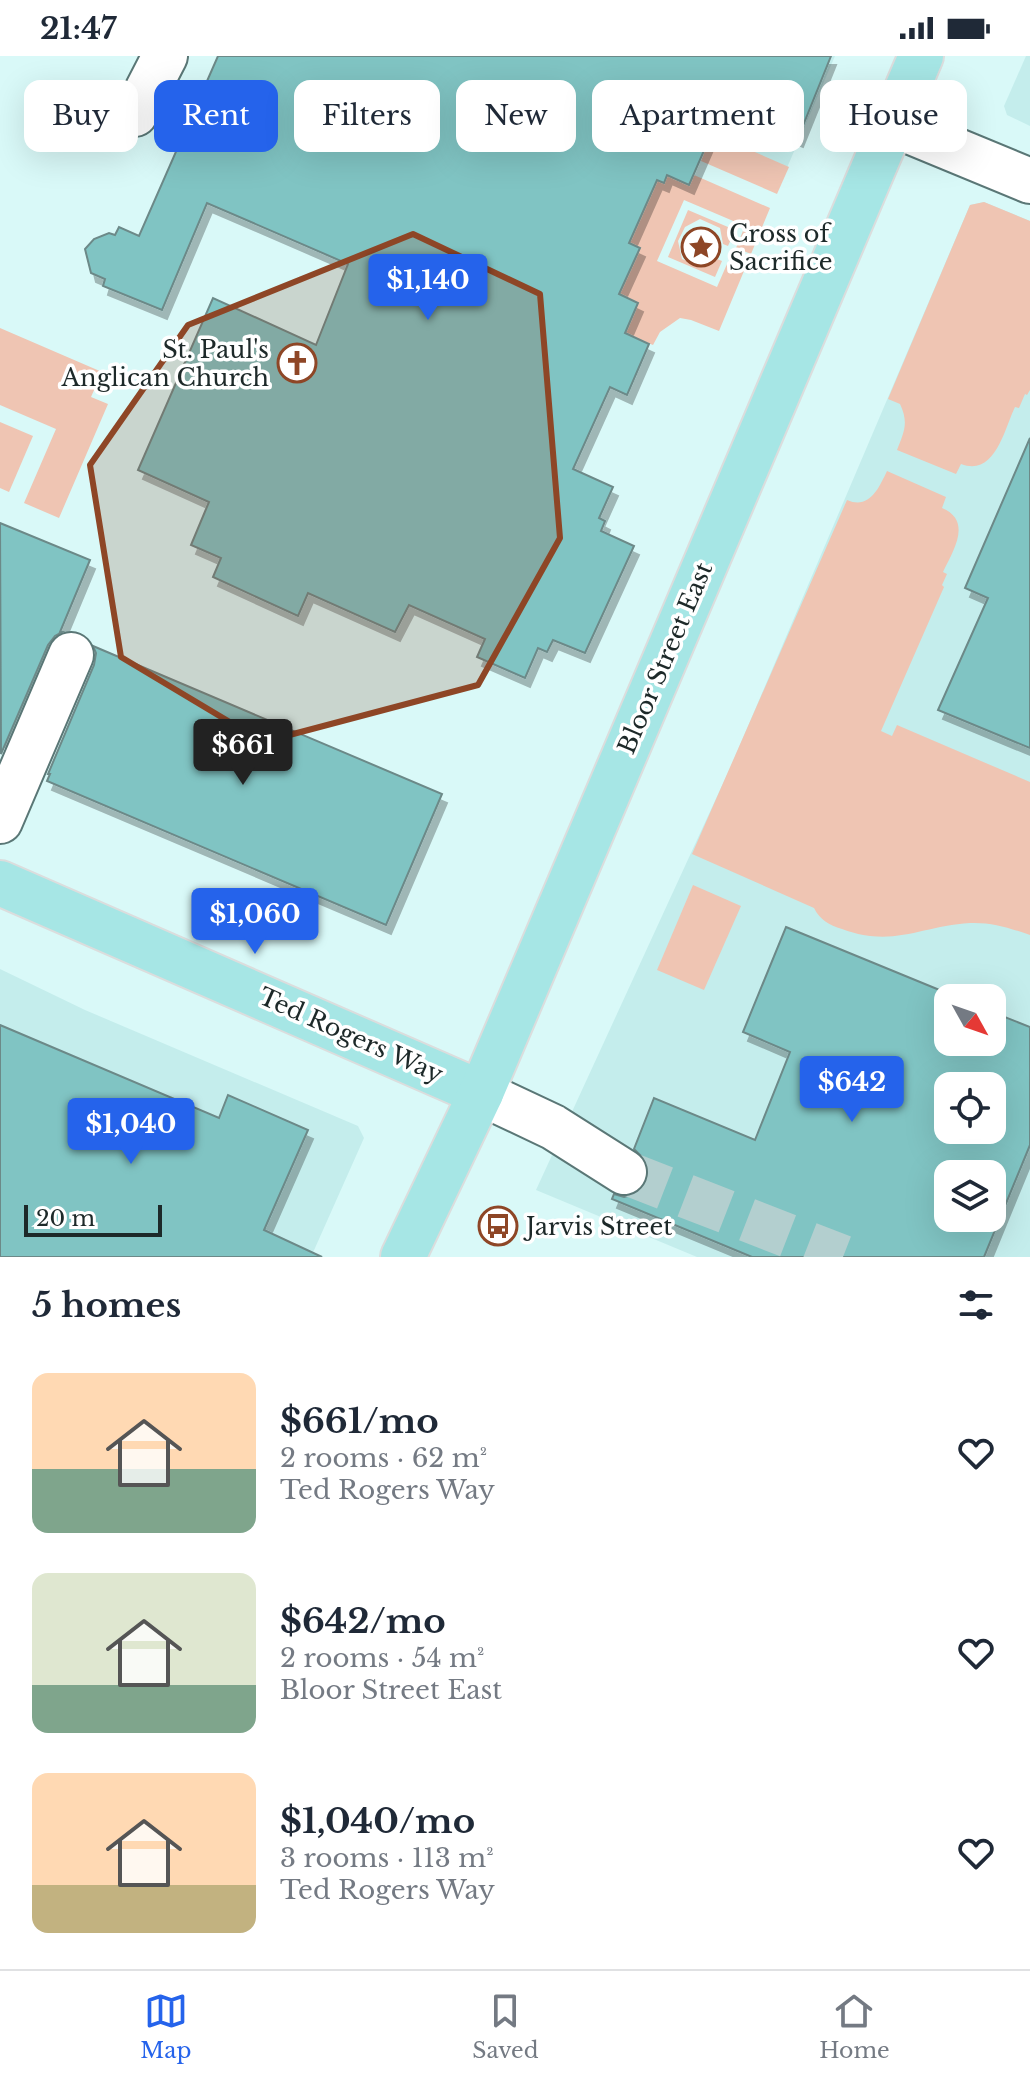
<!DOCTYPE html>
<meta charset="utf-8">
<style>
body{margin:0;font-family:"Libre Baskerville",serif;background:#f6f6f7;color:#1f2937;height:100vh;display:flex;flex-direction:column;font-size:30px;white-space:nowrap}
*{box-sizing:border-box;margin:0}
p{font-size:26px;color:#747a83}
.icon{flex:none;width:44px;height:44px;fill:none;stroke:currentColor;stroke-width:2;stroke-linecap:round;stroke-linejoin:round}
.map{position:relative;height:1201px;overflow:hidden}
.sheet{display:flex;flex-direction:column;background:#fff;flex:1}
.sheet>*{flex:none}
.hud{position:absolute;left:24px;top:24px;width:982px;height:72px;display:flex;gap:16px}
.needle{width:52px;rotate:130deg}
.fabs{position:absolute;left:934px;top:928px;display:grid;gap:16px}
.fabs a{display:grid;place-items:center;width:72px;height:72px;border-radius:16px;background:#fff;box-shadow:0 8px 32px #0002;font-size:40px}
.scale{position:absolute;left:24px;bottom:20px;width:138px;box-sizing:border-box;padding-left:8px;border:4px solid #1d2929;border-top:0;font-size:22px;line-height:28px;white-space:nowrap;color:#1d2929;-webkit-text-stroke:6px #fff;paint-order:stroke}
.price{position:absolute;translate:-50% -68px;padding:0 18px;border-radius:8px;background:#2563eb;color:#fff;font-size:26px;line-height:52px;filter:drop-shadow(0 2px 4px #0008)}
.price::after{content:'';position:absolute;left:50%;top:48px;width:24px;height:18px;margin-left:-12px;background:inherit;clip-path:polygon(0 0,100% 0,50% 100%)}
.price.selected{background:#222;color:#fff}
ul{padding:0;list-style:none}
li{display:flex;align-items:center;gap:24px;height:200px;padding:0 32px}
li span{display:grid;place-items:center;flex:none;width:224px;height:160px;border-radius:16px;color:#555}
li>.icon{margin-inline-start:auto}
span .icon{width:96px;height:96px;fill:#fffc;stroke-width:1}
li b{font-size:34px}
h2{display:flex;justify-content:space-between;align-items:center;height:96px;padding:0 32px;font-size:34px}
.pill{padding:0 28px;border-radius:16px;background:#fff;box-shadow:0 8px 32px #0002;font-size:28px;line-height:72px}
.pill.selected{background:#2563eb;color:#fff}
.status{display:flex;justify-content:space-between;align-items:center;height:56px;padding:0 40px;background:#fff;direction:ltr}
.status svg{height:22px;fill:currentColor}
.tabs{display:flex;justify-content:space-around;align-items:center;height:112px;border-top:2px solid #e0e1e3;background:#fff;font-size:22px;color:#747a83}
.tabs a{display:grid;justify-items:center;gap:4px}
.tabs .selected{color:#2563eb}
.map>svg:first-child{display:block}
</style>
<div class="status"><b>21:47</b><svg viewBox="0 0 49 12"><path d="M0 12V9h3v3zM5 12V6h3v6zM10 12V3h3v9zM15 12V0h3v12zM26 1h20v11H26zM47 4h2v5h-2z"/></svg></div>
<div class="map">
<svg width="1030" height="1201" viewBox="0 0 1030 1201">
<defs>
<filter id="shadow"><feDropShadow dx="5" dy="9" stdDeviation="0" flood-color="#0004"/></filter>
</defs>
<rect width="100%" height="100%" fill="#d9f9f8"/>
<g fill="#c4edec" fill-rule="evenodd">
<path d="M519,0h316l-49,114z"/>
<path d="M1026,0h4v70l-23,-11 -3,-9z"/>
<path d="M984,146l46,19v1036h-333l-161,-67 195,-424 239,-561zM948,942h44v44h-44zM948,1030h44v44h-44zM948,1118h44v44h-44z"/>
<path d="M0,913l85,41 273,116 6,12 -53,119h-311z"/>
</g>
<g fill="#efc5b3">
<path d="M725,83l64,28 -12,27 -76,-33 5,-14z"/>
<path d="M667,119l22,10 5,-10 76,33 -19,46 -15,-6 9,-22 -61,-26 -27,61 60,26 10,-23 17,7 -25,60 -28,-11 -11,-2 -20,14 -7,13 -28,-12 -6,-39 21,-45 -11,-6 28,-63 7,3z"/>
<path d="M984,146l46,19v169l-3,5 -2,-1 -6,14 -4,-1c-11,23 -20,70 -54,57l-5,10 -59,-24c7,-18 12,-27 3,-46l-12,-5 82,-194z"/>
<path d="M688,154l47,20 -7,16 -5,-2 -3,-16 -20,-9 -15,8 -7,14 4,18 20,8 15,-8 5,2 -7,16 -47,-20z"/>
<path d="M0,272l102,44 -11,25 17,7 -49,114 -35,-15 32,-74 -56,-24z"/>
<path d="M0,366l33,14 -24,56 -9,-4z"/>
<path d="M887,415l59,26 -4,11c31,13 11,43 1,64l4,2 -5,11 2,2 -63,144 11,5 5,-11 133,57v153c-20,-7 -39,-13 -60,-12 -49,3 -77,25 -128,6 -13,-4 -22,-9 -28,-21l-122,-54 155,-354c22,10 32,-12 40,-29z"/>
<path d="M693,829l48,21 -37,84 -47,-20z"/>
</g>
<g fill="#80c4c3" stroke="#6c8988" stroke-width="2" fill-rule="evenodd" filter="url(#shadow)">
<path d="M218,0h613l-33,82 -75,-31 -34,78 -22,-10 -3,8 -7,-3 -28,63 11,5 -21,46 19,9 -13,30 24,11 -22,51 -17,-8 -37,82 40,18 -14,31 6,3 -4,10 33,15 -49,107 -32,-13 -6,12 -9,-4 -13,30 -48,-21 8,-18 -76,-34 -14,27 -87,-39 -10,23 -85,-39 8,-19 -30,-13 18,-43 -71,-32 75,-172 103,47 32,-81 -141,-61 -45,107 -59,-24 2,-7 -14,-6 -6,-24 9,-10 15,-6 6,2 4,-8 20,9z"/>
<path d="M1030,382v310l-92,-38 50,-112 -23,-10z"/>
<path d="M0,467l90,37 -30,72h2l-7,4 -7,9 -47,109z"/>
<path d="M93,590l349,148 -56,131 -339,-144 3,-7h-2l46,-109 2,-12z"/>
<path d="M786,871l173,71h-11v44h44v-30l38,15v118l-46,112h-232l-140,-58 2,-5 10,3 11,-3 10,-9 4,-11 -3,-13 -12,-12 20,-51 101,42 35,-88 -47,-20zM948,1030h44v44h-44zM948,1118h44v44h-44z"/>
<path d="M0,969l219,93 9,-23 80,35 -44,100 58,27h-322z"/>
</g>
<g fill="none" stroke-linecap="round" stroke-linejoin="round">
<path stroke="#b3cfcf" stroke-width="44" stroke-dasharray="44 22" stroke-linecap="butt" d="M624,1116l219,85"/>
<g stroke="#5a7776" stroke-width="48">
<g id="minor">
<path d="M135,58l30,-58"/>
<path d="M892,68l138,57"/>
<path d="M0,765l71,-166"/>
<path d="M481,1037l72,34 71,45"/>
</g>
</g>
<g stroke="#dbdddd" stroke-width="48">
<g id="major">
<path d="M0,827l481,210"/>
<path d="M403,1201l78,-164 440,-1037"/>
</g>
</g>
<use href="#minor" stroke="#fff" stroke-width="44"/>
<use href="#major" stroke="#a6e6e5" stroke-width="44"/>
</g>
<path fill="#8e4626" fill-opacity="0.2" stroke="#8e4626" stroke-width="6" stroke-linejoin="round" d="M413,178l127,60 20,244 -82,147 -215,57 -142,-85 -31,-192 98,-140z"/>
<defs>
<g id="sight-ring" transform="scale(2)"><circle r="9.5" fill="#fff" stroke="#8e4626" stroke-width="1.5"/><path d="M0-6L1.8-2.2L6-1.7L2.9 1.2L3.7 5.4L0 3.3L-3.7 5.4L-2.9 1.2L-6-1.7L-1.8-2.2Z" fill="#8e4626"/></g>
<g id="church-ring" transform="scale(2)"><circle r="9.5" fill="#fff" stroke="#8e4626" stroke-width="1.5"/><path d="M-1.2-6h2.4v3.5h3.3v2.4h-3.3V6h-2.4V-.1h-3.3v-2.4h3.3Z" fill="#8e4626"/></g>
<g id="bus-ring" transform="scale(2)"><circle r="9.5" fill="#fff" stroke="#8e4626" stroke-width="1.5"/><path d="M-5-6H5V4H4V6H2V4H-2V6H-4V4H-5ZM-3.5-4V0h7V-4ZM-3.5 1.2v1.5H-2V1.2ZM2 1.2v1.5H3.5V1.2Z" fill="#8e4626"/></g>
</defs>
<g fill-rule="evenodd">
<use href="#sight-ring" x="701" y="191"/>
<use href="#church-ring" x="297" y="307"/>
<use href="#bus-ring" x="498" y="1170"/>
</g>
<g text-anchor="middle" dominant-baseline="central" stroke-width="7" stroke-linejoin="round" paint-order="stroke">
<g font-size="24" fill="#1d2929" stroke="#fff" text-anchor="start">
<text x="729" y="177">Cross of<tspan x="729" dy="28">Sacrifice</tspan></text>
<text x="269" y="293" text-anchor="end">St. Paul's<tspan x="269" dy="28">Anglican Church</tspan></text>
<text x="526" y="1170">Jarvis Street</text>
</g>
<g font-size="24" fill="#1d2929" stroke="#fff">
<text transform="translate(665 602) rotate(-67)">Bloor Street East</text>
<text transform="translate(351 979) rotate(24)">Ted Rogers Way</text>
</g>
</g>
</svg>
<div class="fabs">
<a><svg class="needle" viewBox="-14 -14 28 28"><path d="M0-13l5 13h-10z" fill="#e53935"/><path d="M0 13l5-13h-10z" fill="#747a83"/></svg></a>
<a><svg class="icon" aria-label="locate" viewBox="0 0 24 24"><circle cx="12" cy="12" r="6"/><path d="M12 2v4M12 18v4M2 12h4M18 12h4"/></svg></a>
<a><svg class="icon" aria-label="layers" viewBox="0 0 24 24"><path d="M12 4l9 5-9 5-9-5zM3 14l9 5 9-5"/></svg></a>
</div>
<div class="scale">20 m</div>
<b class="price" style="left:428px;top:266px">$1,140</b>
<b class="price selected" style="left:243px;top:731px">$661</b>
<b class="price" style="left:255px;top:900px">$1,060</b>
<b class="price" style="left:852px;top:1068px">$642</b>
<b class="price" style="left:131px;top:1110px">$1,040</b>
<div class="hud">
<a class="pill">Buy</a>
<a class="pill selected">Rent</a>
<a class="pill">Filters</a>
<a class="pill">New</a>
<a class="pill">Apartment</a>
<a class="pill">House</a>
</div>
</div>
<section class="sheet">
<h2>5 homes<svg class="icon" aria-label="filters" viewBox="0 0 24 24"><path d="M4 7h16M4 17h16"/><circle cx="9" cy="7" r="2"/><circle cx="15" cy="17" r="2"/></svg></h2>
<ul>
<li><span style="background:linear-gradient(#ffd9b3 60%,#7fa58c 0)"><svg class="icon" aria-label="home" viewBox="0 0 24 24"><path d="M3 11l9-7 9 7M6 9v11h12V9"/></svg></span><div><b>$661/mo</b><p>2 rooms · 62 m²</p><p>Ted Rogers Way</p></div><svg class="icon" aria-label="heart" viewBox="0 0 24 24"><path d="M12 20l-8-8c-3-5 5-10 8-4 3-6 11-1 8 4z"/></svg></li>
<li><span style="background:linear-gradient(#dfe7d0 70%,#7fa58c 0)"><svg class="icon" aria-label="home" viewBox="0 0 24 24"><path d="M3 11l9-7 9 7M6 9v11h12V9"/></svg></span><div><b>$642/mo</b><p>2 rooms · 54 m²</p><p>Bloor Street East</p></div><svg class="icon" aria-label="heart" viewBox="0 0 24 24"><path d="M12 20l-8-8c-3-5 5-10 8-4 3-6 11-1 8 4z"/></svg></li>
<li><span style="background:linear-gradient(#ffd9b3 70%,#c2b280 0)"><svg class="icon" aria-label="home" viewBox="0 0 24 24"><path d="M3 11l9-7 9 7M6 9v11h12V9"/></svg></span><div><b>$1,040/mo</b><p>3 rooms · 113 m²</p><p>Ted Rogers Way</p></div><svg class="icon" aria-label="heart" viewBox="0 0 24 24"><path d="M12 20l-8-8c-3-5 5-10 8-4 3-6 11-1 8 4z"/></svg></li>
</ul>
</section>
<nav class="tabs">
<a class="selected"><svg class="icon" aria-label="map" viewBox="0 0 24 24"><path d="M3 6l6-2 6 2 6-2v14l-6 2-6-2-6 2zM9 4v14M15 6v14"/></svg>Map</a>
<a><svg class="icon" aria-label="saved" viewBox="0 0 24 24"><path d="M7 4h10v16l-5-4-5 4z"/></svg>Saved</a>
<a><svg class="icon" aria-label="home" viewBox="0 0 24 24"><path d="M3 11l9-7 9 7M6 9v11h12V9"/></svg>Home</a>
</nav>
